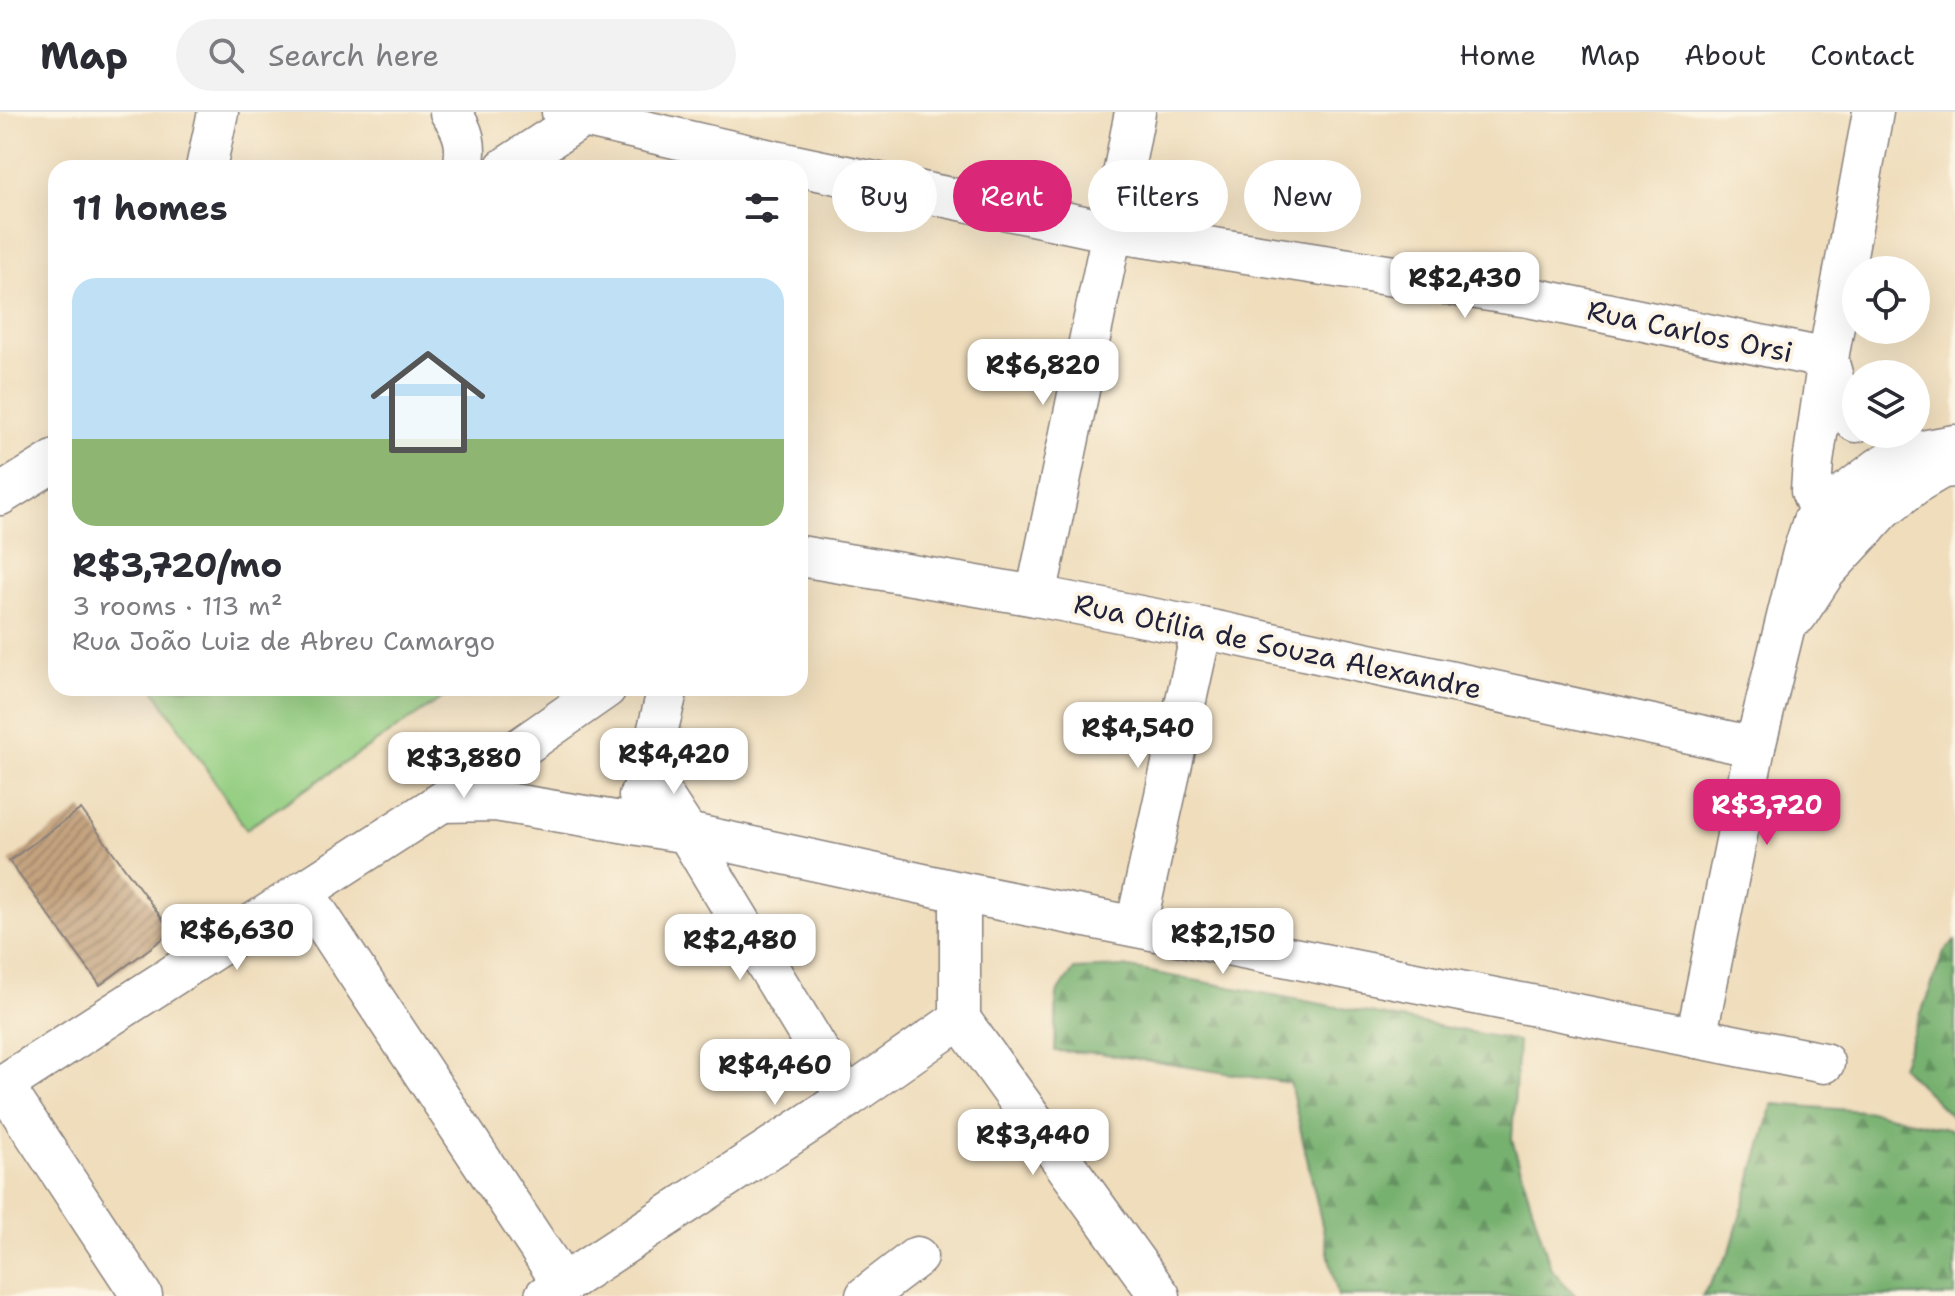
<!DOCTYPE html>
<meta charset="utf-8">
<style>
body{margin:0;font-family:"Shantell Sans",sans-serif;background:#f2f2f3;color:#2b2b33;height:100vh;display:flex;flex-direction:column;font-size:30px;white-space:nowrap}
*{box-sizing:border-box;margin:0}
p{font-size:26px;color:#7c7c81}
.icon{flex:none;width:44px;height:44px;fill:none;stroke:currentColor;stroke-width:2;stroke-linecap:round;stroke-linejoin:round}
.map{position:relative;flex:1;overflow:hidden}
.drawer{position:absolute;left:48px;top:48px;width:760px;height:536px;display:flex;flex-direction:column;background:#fff;border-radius:24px;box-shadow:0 8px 32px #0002}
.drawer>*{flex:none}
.top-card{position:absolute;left:832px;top:48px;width:760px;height:72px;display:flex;gap:16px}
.tools{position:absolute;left:1842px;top:144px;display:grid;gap:16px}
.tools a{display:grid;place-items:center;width:88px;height:88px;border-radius:50%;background:#fff;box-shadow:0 8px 32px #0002;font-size:40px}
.price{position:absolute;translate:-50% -68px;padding:0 18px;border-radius:16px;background:#fff;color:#222;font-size:26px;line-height:52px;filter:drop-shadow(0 2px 4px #0008)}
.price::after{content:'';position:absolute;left:50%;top:48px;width:24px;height:18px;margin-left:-12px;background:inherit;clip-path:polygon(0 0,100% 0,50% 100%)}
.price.current{background:#db2777;color:#fff}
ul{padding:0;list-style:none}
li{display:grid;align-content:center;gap:16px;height:424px;padding:0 24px}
li span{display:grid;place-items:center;height:248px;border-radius:24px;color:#555}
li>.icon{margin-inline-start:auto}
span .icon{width:144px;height:144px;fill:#fffc;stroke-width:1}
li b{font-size:34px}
h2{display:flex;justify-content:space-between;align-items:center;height:96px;padding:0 24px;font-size:34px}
.pill{padding:0 28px;border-radius:36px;background:#fff;box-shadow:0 8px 32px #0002;font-size:28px;line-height:72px}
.pill.current{background:#db2777;color:#fff}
header{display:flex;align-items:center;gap:48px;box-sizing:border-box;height:112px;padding:0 40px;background:#fff;border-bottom:2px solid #e1e1e2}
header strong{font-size:38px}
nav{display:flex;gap:44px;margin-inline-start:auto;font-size:28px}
.search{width:560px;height:72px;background:#f2f2f3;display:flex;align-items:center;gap:20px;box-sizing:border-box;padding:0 28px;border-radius:44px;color:#7c7c81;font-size:30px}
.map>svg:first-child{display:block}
</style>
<header>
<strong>Map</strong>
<div class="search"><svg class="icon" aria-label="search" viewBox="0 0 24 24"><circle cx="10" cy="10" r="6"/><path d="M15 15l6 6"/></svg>Search here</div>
<nav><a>Home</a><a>Map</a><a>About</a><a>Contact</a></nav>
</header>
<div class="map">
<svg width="1955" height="1184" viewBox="0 0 1955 1184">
<defs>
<pattern id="forest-firs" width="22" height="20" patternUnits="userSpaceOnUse" patternTransform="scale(2)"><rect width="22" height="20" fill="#77b170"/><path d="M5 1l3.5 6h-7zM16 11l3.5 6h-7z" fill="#61905d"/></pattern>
<pattern id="building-hatch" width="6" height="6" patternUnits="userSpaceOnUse" patternTransform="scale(2)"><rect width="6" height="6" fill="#c4a37f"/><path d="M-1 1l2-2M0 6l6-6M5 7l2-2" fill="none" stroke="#9f8469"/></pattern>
</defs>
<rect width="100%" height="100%" fill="#fcf5e5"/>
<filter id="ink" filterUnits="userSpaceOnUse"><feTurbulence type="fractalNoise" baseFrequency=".0125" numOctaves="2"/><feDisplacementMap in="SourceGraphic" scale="16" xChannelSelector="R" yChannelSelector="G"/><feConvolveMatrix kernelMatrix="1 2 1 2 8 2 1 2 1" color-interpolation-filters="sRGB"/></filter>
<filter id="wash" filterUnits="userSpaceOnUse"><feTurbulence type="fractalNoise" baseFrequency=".006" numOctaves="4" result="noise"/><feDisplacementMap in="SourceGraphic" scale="32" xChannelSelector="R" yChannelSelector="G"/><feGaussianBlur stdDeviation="1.8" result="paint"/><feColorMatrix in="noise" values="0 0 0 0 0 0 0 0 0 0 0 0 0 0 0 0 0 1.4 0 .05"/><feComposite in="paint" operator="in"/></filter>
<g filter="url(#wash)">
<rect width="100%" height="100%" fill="#efddbc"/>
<path fill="#94ce82" stroke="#5b785e" stroke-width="2" d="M153,576h304l-211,141z"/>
<g fill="url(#forest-firs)" stroke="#4c6a56" stroke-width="2">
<path d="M1955,829v179l-54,-54 43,-114z"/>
<path d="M1124,855l394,74 -6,99 39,129 25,27h-238l-48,-213 -191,-30 -44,-2 2,-57 17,-25z"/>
<path d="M1773,992l102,8 80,19v165h-253l28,-45z"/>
</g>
<g id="blocks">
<path fill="url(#building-hatch)" d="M81,697l91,123 -72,53 -91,-124z"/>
</g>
</g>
<g filter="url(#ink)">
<use href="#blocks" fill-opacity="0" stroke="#88807c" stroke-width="2"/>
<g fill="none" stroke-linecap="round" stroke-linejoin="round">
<g stroke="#88807c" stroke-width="43">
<g id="minor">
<path d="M450,0c14,18 18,34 13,56"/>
<path d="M562,0l213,49 337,71 416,65 300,62"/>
<path d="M206,56l12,-56"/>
<path d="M505,56l78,-51"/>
<path d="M1829,251l12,44 15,15"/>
<path d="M0,383l56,-35"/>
<path d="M1866,416l-28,-4 -12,-5 -6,-6 -9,-22 2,-29 15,-103 45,-247"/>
<path d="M800,444l236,40 166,32 553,119"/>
<path d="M1036,484l76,-364 23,-120"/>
<path d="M1797,503l28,-43 59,-64 34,-26 24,-14 13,-1"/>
<path d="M647,660l40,61 160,265"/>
<path d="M639,684l4,-6 25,-102"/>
<path d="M443,690l52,-1 192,32 273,59 864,171"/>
<path d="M303,779l260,393"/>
<path d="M1136,814l66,-298"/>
<path d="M960,907l200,277"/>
<path d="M1696,926l59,-291 48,-195 10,-31 7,-8 59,-45 21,-13 55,-10"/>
<path d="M3,973l139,211"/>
<path d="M0,975l459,-296 147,-103"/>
<path d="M545,1184l302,-198 113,-79v-127"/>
<path d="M866,1184l51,-39"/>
</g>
</g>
<use href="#minor" stroke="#fff" stroke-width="40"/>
</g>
</g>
<g text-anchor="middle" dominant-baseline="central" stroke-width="8" stroke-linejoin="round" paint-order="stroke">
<g font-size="28" fill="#22223b" stroke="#fcf5e5">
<text transform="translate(1690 219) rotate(12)">Rua Carlos Orsi</text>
<text transform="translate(1278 534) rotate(12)">Rua Otília de Souza Alexandre</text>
</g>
</g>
</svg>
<div class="tools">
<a><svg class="icon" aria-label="locate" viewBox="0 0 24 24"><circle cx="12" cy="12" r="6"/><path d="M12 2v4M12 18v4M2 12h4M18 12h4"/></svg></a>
<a><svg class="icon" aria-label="layers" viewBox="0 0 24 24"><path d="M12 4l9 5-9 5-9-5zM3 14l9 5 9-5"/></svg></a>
</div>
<b class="price" style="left:1465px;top:208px">R$2,430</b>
<b class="price" style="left:1043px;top:295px">R$6,820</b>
<b class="price" style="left:1138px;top:658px">R$4,540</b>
<b class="price" style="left:674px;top:684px">R$4,420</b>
<b class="price" style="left:464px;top:688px">R$3,880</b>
<b class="price current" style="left:1767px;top:735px">R$3,720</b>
<b class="price" style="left:237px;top:860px">R$6,630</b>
<b class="price" style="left:1223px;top:864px">R$2,150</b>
<b class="price" style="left:740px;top:870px">R$2,480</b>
<b class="price" style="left:775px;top:995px">R$4,460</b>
<b class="price" style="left:1033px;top:1065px">R$3,440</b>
<div class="top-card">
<a class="pill">Buy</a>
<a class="pill current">Rent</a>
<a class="pill">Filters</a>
<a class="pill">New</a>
</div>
<section class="drawer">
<h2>11 homes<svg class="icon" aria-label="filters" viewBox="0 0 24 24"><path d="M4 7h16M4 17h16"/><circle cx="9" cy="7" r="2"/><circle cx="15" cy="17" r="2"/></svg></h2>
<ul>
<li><span style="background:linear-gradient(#bfe0f5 65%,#8fb573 0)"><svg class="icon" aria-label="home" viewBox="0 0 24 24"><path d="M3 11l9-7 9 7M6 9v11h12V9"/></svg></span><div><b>R$3,720/mo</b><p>3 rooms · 113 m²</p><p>Rua João Luiz de Abreu Camargo</p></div></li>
</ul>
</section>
</div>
